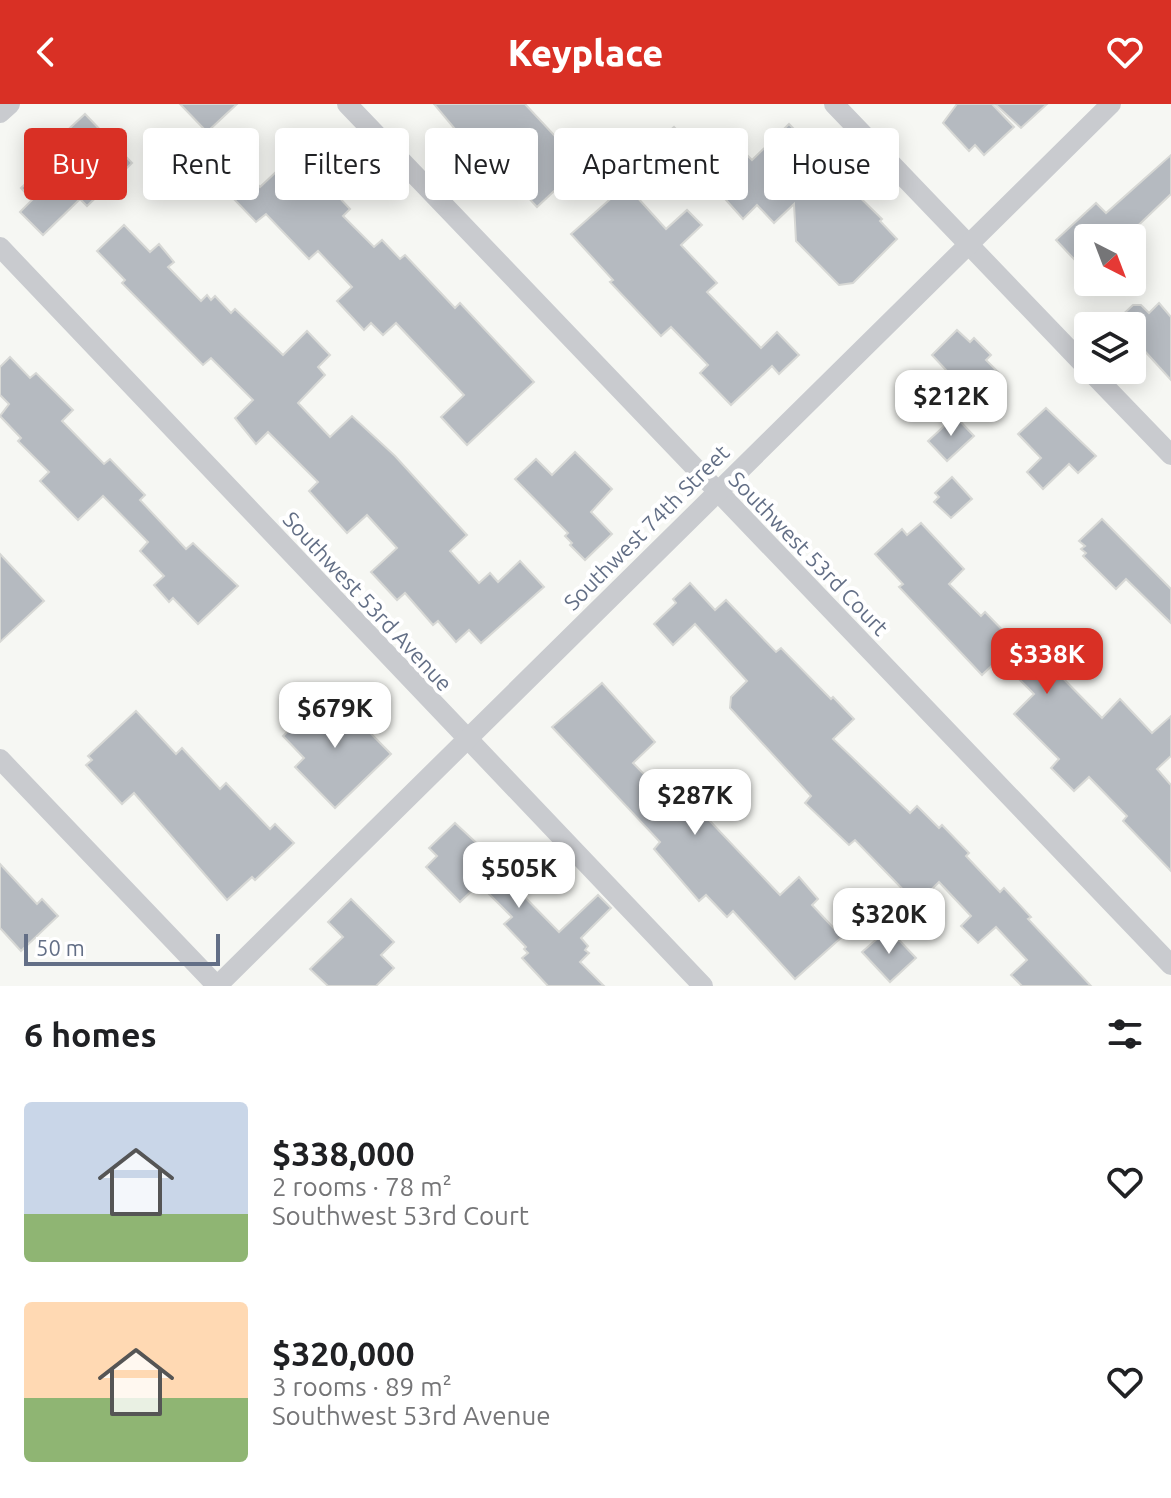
<!DOCTYPE html>
<meta charset="utf-8">
<style>
body{margin:0;font-family:Ubuntu,sans-serif;background:#f2f2f2;color:#202124;height:100vh;display:flex;flex-direction:column;font-size:30px;white-space:nowrap}
*{box-sizing:border-box;margin:0}
p{font-size:26px;color:#757577}
.icon{flex:none;width:44px;height:44px;fill:none;stroke:currentColor;stroke-width:2;stroke-linecap:round;stroke-linejoin:round}
.map{position:relative;height:882px;overflow:hidden}
.drawer{display:flex;flex-direction:column;background:#fff;flex:1}
.drawer>*{flex:none}
.top-card{position:absolute;left:24px;top:24px;width:1124px;height:72px;display:flex;gap:16px}
.needle{width:52px;rotate:138deg}
.controls{position:absolute;left:1074px;top:120px;display:grid;gap:16px}
.controls a{display:grid;place-items:center;width:72px;height:72px;border-radius:8px;background:#fff;box-shadow:0 4px 20px #0003;font-size:40px}
.scale{position:absolute;left:24px;bottom:20px;width:196px;box-sizing:border-box;padding-left:8px;border:4px solid #636f86;border-top:0;font-size:22px;line-height:28px;white-space:nowrap;color:#636f86;-webkit-text-stroke:6px #fff;paint-order:stroke}
.price{position:absolute;translate:-50% -68px;padding:0 18px;border-radius:16px;background:#fff;color:#222;font-size:26px;line-height:52px;filter:drop-shadow(0 2px 4px #0008)}
.price::after{content:'';position:absolute;left:50%;top:48px;width:24px;height:18px;margin-left:-12px;background:inherit;clip-path:polygon(0 0,100% 0,50% 100%)}
.price.on{background:#d93025;color:#fff}
ul{padding:0;list-style:none}
li{display:flex;align-items:center;gap:24px;height:200px;padding:0 24px}
li span{display:grid;place-items:center;flex:none;width:224px;height:160px;border-radius:8px;color:#555}
li>.icon{margin-inline-start:auto}
span .icon{width:96px;height:96px;fill:#fffc;stroke-width:1}
li b{font-size:34px}
h2{display:flex;justify-content:space-between;align-items:center;height:96px;padding:0 24px;font-size:34px}
.chip{padding:0 28px;border-radius:8px;background:#fff;box-shadow:0 4px 20px #0003;font-size:28px;line-height:72px}
.chip.on{background:#d93025;color:#fff}
header{display:flex;justify-content:space-between;align-items:center;height:104px;padding:0 24px;background:#d93025;color:#fff;font-size:36px;font-weight:800}
.map>svg:first-child{display:block}
</style>
<header><svg class="icon" aria-label="back" viewBox="0 0 24 24"><path d="M15 5l-7 7 7 7"/></svg>Keyplace<svg class="icon" aria-label="heart" viewBox="0 0 24 24"><path d="M12 20l-8-8c-3-5 5-10 8-4 3-6 11-1 8 4z"/></svg></header>
<div class="map">
<svg width="1171" height="882" viewBox="0 0 1171 882">
<rect width="100%" height="100%" fill="#f6f7f3"/>
<g fill="#b5bac0" stroke="#d7d8d5" stroke-width="2">
<path d="M180,0h57l-30,28z"/>
<path d="M434,0h91l57,61 -45,42 -61,-66 -6,6z"/>
<path d="M957,0h35l22,23 -30,28 -9,-10 -6,6 -26,-28z"/>
<path d="M995,0h52l-26,24z"/>
<path d="M85,10l47,49 -45,43 -7,-7 -37,36 -23,-23 12,-12 -11,-12 31,-29 -7,-8z"/>
<path d="M789,20l26,27 -12,12 30,30 11,-11 38,37 -2,2 17,18 -44,44 -14,2 -43,-44 -2,-37 -20,19 -17,-18 -14,14 -25,-28 17,-16 -3,-3 16,-16 4,4z"/>
<path d="M674,23l15,16 -26,23 -15,-16z"/>
<path d="M294,51l39,41 3,-2 14,15 -7,7 31,31 8,-7 18,19 5,-4 50,53 5,-5 74,79 -67,63 -26,-28 23,-22 -68,-72 -13,12 -12,-12 -7,7 -27,-29 15,-14 -34,-36 -9,8 -43,-45 -10,8 -25,-26 20,-19 9,10z"/>
<path d="M1171,51v39l-46,44h-37v36l-32,-34 40,-37 10,10z"/>
<path d="M626,81l40,44 21,-19 15,15 -21,20 36,38 -10,9 54,56 16,-16 22,23 -20,19 -7,-8 -41,39 -31,-32 8,-8 -37,-38 -10,9 -51,-54 3,-2 -42,-46z"/>
<path d="M124,121l26,27 9,-8 15,18 -6,5 33,34 6,-6 4,5 4,-4 16,17 4,-4 48,46 24,-24 23,24 -12,12 7,8 -27,28 32,34 22,-21 43,40 72,79 -17,16 29,32 11,-10 8,9 22,-21 24,26 -63,56 -12,-13 -13,12 -18,-21 -5,4 -28,-32 -8,7 -26,-28 26,-24 -30,-33 -20,18 -38,-42 9,-9 -50,-50 -12,12 -21,-26 18,-18 -42,-42 -8,7 -81,-82 3,-3 -28,-29z"/>
<path d="M1159,199l12,14v63l-39,-43v-11h-10l-5,-6 16,-15h8l8,8z"/>
<path d="M957,226l13,12 4,-4 17,17 -5,5 17,17 -33,33 -32,-32 8,-8 -14,-15z"/>
<path d="M10,253l20,21 6,-5 37,37 -11,11 42,43 6,-5 35,36 -5,5 46,49 7,-6 45,43 -40,38 -25,-26 -4,4 -15,-17 10,-9 -24,-25 8,-9 -45,-46 -25,24 -38,-39 9,-9 -31,-31 3,-3 -21,-22 9,-12 -9,-9v-28z"/>
<path d="M1046,304l50,48 -18,17 -9,-9 -26,25 -16,-17 14,-14 -23,-24z"/>
<path d="M955,312l19,20 -27,25 -19,-20z"/>
<path d="M575,348l37,37 -21,23 21,22 -27,26 -15,-15 2,-2 -7,-7 3,-3 -53,-54 21,-20 16,16z"/>
<path d="M952,373l20,22 -21,19 -17,-16 5,-5 -4,-4z"/>
<path d="M1102,415l69,70v34l-45,-44 -10,10 -33,-33 3,-3 -5,-4 4,-3 -6,-5z"/>
<path d="M921,419l43,46 -15,15 32,32 4,-4 30,31 13,-12 20,21 -6,5 60,61 18,-19 32,34 19,-17v40l-14,13 14,16v86l-48,-50 4,-5 -38,-39 -15,14 -23,-23 8,-9 -45,-45 20,-20 -35,-35 -17,16 -83,-88 4,-3 -28,-30 27,-25 5,6z"/>
<path d="M0,450l44,47 -44,41z"/>
<path d="M690,479l25,27 11,-10 50,52 5,-4 50,51 2,-2 21,22 -21,20 77,74 7,-7 22,22 3,-3 27,28 -3,3 34,36 4,-4 27,29 -3,2 63,67h-69l-11,-11 16,-15 -31,-33 -18,16 -17,-17 10,-10 -32,-34 -22,22 -62,-64 -6,5 -44,-42 6,-7 -81,-88 1,-11 16,-16 -52,-57 -22,21 -19,-21 22,-21 -3,-4z"/>
<path d="M602,579l53,59 -22,21 32,33 2,-2 13,13 16,-16 20,20 -8,8 72,76 19,-18 19,22 -6,6 30,32 -47,42 -62,-68 -6,6 -21,-22 -7,6 -45,-52 6,-7 -108,-115z"/>
<path d="M325,591l12,12 4,-4 50,51 -56,54 -40,-41 9,-9 -21,-22z"/>
<path d="M136,607l40,43 6,-6 38,41 6,-6 44,46 5,-5 19,19 -39,37 -3,-3 -25,23 -93,-107 -12,11 -36,-39 6,-5 -4,-4z"/>
<path d="M455,719l56,52 -4,4 52,53 39,-37 13,13 -30,30 7,8 -3,4 4,3 -9,9 24,24h-56l-26,-28 6,-5 -4,-4 2,-2 -22,-23 8,-7 -33,-33 -19,18 -34,-35 11,-11 -8,-8z"/>
<path d="M0,760l37,40 5,-5 16,17 -37,35 -21,-23z"/>
<path d="M351,795l43,43 -13,13 13,13 -18,18h-48l-18,-17 33,-32 -15,-15z"/>
<path d="M886,827l10,11 3,-2 17,18 -26,24 -28,-30z"/>
</g>
<g fill="none" stroke-linecap="round" stroke-linejoin="round">
<g stroke="#c9cbcf" stroke-width="20">
<path d="M347,0l824,861"/>
<path d="M834,0l254,265"/>
<path d="M0,9l10,-9"/>
<path d="M0,143l703,739"/>
<path d="M1089,266l82,85"/>
<path d="M0,655l217,227"/>
<path d="M217,882l894,-882"/>
</g>
</g>
<g text-anchor="middle" dominant-baseline="central" stroke-width="8" stroke-linejoin="round" paint-order="stroke">
<g font-size="22" fill="#636f86" stroke="#fff">
<text transform="translate(646 423) rotate(-45)">Southwest 74th Street</text>
<text transform="translate(809 449) rotate(46)">Southwest 53rd Court</text>
<text transform="translate(368 497) rotate(47)">Southwest 53rd Avenue</text>
</g>
</g>
</svg>
<div class="controls">
<a><svg class="needle" viewBox="-14 -14 28 28"><path d="M0-13l5 13h-10z" fill="#e53935"/><path d="M0 13l5-13h-10z" fill="#757577"/></svg></a>
<a><svg class="icon" aria-label="layers" viewBox="0 0 24 24"><path d="M12 4l9 5-9 5-9-5zM3 14l9 5 9-5"/></svg></a>
</div>
<div class="scale">50 m</div>
<b class="price" style="left:951px;top:334px">$212K</b>
<b class="price on" style="left:1047px;top:592px">$338K</b>
<b class="price" style="left:335px;top:646px">$679K</b>
<b class="price" style="left:695px;top:733px">$287K</b>
<b class="price" style="left:519px;top:806px">$505K</b>
<b class="price" style="left:889px;top:852px">$320K</b>
<div class="top-card">
<a class="chip on">Buy</a>
<a class="chip">Rent</a>
<a class="chip">Filters</a>
<a class="chip">New</a>
<a class="chip">Apartment</a>
<a class="chip">House</a>
</div>
</div>
<section class="drawer">
<h2>6 homes<svg class="icon" aria-label="filters" viewBox="0 0 24 24"><path d="M4 7h16M4 17h16"/><circle cx="9" cy="7" r="2"/><circle cx="15" cy="17" r="2"/></svg></h2>
<ul>
<li><span style="background:linear-gradient(#c9d6e8 70%,#8fb573 0)"><svg class="icon" aria-label="home" viewBox="0 0 24 24"><path d="M3 11l9-7 9 7M6 9v11h12V9"/></svg></span><div><b>$338,000</b><p>2 rooms · 78 m²</p><p>Southwest 53rd Court</p></div><svg class="icon" aria-label="heart" viewBox="0 0 24 24"><path d="M12 20l-8-8c-3-5 5-10 8-4 3-6 11-1 8 4z"/></svg></li>
<li><span style="background:linear-gradient(#ffd9b3 60%,#8fb573 0)"><svg class="icon" aria-label="home" viewBox="0 0 24 24"><path d="M3 11l9-7 9 7M6 9v11h12V9"/></svg></span><div><b>$320,000</b><p>3 rooms · 89 m²</p><p>Southwest 53rd Avenue</p></div><svg class="icon" aria-label="heart" viewBox="0 0 24 24"><path d="M12 20l-8-8c-3-5 5-10 8-4 3-6 11-1 8 4z"/></svg></li>
</ul>
</section>
